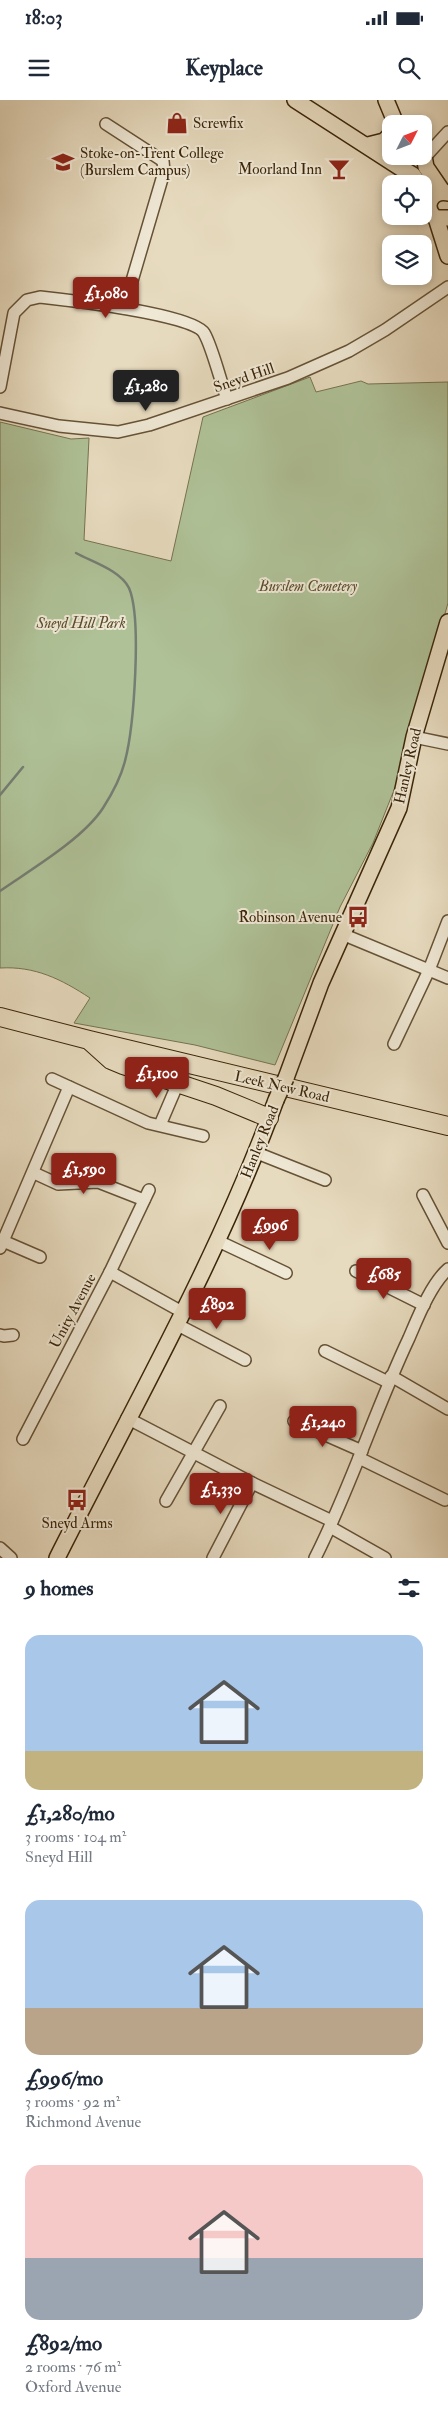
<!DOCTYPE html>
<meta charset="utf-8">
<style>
body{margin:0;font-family:"IM FELL Double Pica",serif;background:#f2f2f3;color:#1f2937;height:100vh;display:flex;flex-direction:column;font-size:19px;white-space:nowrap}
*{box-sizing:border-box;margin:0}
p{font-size:16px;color:#747a83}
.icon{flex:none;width:28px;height:28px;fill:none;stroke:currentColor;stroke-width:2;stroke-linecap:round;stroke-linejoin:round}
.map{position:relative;height:1458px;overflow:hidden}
.details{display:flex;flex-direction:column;background:#fff;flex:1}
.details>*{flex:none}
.needle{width:32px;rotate:48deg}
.buttons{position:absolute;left:382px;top:15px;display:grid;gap:10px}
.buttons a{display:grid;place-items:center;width:50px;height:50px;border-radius:10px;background:#fff;box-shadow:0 2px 8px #0003;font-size:25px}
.price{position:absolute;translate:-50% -42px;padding:0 11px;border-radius:5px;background:#8f2418;color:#fff;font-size:16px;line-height:32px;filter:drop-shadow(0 1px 2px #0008)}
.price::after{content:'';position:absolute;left:50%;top:30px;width:15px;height:11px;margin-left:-8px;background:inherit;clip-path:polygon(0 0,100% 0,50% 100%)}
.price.current{background:#222;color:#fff}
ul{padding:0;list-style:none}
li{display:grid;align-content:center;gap:10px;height:265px;padding:0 25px}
li span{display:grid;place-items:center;height:155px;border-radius:15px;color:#555}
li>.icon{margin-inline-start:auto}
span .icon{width:90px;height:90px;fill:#fffc;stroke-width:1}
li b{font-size:21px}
h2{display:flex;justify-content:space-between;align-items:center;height:60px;padding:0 25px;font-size:21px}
.status{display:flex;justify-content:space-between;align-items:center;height:35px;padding:0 25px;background:#fff;direction:ltr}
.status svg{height:14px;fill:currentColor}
header{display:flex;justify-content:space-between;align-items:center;height:65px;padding:0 25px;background:#fff;font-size:22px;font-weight:700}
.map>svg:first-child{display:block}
</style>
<div class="status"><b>18:03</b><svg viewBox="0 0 49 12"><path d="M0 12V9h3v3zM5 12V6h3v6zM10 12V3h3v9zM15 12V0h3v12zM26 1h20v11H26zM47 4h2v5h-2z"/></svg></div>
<header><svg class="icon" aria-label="menu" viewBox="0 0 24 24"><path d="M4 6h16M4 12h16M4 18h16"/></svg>Keyplace<svg class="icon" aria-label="search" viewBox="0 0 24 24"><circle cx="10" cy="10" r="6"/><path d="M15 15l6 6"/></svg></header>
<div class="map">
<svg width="448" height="1458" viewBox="0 0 448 1458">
<rect width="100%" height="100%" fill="#e7dbbf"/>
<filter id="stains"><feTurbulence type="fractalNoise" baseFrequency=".004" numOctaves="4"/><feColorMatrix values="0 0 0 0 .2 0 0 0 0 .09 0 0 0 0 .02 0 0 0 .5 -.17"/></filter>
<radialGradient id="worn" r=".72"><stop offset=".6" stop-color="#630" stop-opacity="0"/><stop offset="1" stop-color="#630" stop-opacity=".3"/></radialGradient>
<path fill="#afc197" stroke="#757350" d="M310,277l6,15 45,-11 7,3 80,-2v221l-52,182 -23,58 -33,64 -65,158 -80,-20 -121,-22 16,-25c-29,-19 -55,-32 -90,-30v-546l71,17 18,-1 -5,102 87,21 32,-144z"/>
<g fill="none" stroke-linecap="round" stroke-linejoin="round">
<g stroke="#747e73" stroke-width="2.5">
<path d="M0,695l23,-28"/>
<path d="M0,791c30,-21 83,-52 103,-83 9,-14 18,-31 22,-47 9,-34 17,-143 4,-173 -9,-18 -37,-26 -53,-35"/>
</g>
<g stroke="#665236" stroke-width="14">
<g id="minor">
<path d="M106,24l57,37 1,11 -40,136"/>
<path d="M425,57l23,-25"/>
<path d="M0,287l14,-74 13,-13 13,-3c27,3 153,17 164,36 8,13 17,50 23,66"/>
<path d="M0,313l59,13 59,6 31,-7 139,-47 61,-27 36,-21 63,-43"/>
<path d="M414,637l34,7"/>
<path d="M342,834l106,44"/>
<path d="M394,944l35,-74 19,-49"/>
<path d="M52,979l96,44 55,13"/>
<path d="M160,1025l18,-42"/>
<path d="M257,1053l68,27"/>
<path d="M34,1073l24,11 40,-2 46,18"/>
<path d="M423,1095l25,48"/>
<path d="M3,1141l37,16"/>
<path d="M218,1141l68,32"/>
<path d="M0,1148l69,-161"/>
<path d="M356,1171l68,34"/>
<path d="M110,1172l74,41"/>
<path d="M176,1224l69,36"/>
<path d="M0,1235l4,1 9,-1"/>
<path d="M325,1251l63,31"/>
<path d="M391,1276l57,33"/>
<path d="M127,1318l125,65 80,38"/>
<path d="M294,1321l68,30"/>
<path d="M23,1339l87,-167 39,-82"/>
<path d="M359,1358l86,42"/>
<path d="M166,1401l54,-95"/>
<path d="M330,1427l55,31"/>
<path d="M0,1448l11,10"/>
<path d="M213,1458l39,-75"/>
<path d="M315,1458c36,-71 60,-148 94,-220 9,-21 22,-54 39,-69"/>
</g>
</g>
<g stroke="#3b2508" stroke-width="18">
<g id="major">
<path d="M295,0l110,71"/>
<path d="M386,0l10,24"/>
<path d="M368,45l16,-4 7,-7"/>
<path d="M404,56l-1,13 10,6 6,9"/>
<path d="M424,56l2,11 17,25"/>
<path d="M448,93c-17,-4 -26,15 -12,25h12"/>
<path d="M436,118l12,38"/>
<path d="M286,978l35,-95 78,-175 15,-71 34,-115"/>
<path d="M57,1458c76,-151 161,-299 219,-458"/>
</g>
</g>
<g stroke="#3b2508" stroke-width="20">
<g id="highway">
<path d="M0,917l89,23 359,86"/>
<path d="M91,942l20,18 12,5 93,31 53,22"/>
</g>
</g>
<use href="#minor" stroke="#efe8d5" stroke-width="11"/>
<use href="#major" stroke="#e7dbbf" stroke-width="15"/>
<use href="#highway" stroke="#e7dbbf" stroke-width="18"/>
<g stroke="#3b2508" stroke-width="18" stroke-linecap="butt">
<path id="major-bridge" d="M276,1000l10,-22"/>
</g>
<use href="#major-bridge" stroke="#e7dbbf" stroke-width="15"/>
</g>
<defs>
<g id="shop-bare" transform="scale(1.725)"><path d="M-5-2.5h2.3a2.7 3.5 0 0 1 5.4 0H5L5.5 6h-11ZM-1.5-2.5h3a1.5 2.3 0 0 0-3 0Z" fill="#8f2418" stroke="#efe8d5" stroke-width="2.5" paint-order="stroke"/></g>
<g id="university-bare" transform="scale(1.725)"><path d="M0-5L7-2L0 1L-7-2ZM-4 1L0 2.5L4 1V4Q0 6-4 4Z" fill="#8f2418" stroke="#efe8d5" stroke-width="2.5" paint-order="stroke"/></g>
<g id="bar-bare" transform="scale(1.725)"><path d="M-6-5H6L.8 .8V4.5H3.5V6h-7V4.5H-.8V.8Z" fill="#8f2418" stroke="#efe8d5" stroke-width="2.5" paint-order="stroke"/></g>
<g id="bus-bare" transform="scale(1.725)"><path d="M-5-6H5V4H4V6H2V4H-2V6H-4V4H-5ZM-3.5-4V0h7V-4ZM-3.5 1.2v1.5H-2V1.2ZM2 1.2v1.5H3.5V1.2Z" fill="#8f2418" stroke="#efe8d5" stroke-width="2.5" paint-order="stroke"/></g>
</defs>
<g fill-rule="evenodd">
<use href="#shop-bare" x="177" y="23"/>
<use href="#university-bare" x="63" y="62"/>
<use href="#bar-bare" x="339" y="69"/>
<use href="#bus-bare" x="358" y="817"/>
<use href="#bus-bare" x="77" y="1400"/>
</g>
<g text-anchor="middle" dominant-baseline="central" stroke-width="4" stroke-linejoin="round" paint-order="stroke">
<g font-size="15" fill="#3b2508" stroke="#efe8d5" text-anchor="start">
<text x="193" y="23">Screwfix</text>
<text x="80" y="53">Stoke-on-Trent College<tspan x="80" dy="17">(Burslem Campus)</tspan></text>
<text x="322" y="69" text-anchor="end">Moorland Inn</text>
<text x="342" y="817" text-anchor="end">Robinson Avenue</text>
<text x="77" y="1423" text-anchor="middle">Sneyd Arms</text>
</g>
<g font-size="15" fill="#3b2508" stroke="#efe8d5">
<text transform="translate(244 278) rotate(-19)">Sneyd Hill</text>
<text transform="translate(408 666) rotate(-77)">Hanley Road</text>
<text transform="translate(282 987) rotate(13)">Leek New Road</text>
<text transform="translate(260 1042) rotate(-68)">Hanley Road</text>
<text transform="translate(73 1211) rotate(-62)">Unity Avenue</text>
</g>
<g font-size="15" font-style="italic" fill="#584c2c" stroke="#efe8d5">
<text x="308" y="486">Burslem Cemetery</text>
<text x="81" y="523">Sneyd Hill Park</text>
</g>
</g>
<rect width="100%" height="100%" filter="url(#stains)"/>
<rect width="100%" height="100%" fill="url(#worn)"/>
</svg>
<div class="buttons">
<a><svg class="needle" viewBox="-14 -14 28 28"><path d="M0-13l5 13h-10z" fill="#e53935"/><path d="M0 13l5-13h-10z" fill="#747a83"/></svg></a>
<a><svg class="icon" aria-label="locate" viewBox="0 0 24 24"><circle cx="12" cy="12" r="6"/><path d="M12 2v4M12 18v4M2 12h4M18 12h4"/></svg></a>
<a><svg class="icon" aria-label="layers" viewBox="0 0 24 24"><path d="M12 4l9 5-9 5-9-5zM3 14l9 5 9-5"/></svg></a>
</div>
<b class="price" style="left:106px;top:219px">£1,080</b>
<b class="price current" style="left:146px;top:312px">£1,280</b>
<b class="price" style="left:157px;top:999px">£1,100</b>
<b class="price" style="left:84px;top:1095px">£1,590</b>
<b class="price" style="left:270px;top:1151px">£996</b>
<b class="price" style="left:384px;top:1200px">£685</b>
<b class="price" style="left:217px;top:1230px">£892</b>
<b class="price" style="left:323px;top:1348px">£1,240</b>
<b class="price" style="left:221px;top:1415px">£1,330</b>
</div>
<section class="details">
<h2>9 homes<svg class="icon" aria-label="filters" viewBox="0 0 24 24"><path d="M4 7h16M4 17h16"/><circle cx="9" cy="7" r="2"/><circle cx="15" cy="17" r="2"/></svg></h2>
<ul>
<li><span style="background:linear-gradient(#a9c7e8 75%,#c2b280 0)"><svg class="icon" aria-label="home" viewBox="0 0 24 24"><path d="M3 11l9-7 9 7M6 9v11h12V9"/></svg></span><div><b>£1,280/mo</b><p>3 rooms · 104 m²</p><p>Sneyd Hill</p></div></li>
<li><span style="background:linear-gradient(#a9c7e8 70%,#b9a48a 0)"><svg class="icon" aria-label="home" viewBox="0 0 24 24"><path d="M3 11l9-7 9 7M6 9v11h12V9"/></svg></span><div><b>£996/mo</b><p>3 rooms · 92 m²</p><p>Richmond Avenue</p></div></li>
<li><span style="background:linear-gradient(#f6c9c9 60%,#9aa5b1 0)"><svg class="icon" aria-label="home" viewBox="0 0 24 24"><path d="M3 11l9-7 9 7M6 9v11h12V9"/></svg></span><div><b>£892/mo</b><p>2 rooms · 76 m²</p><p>Oxford Avenue</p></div></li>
</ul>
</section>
